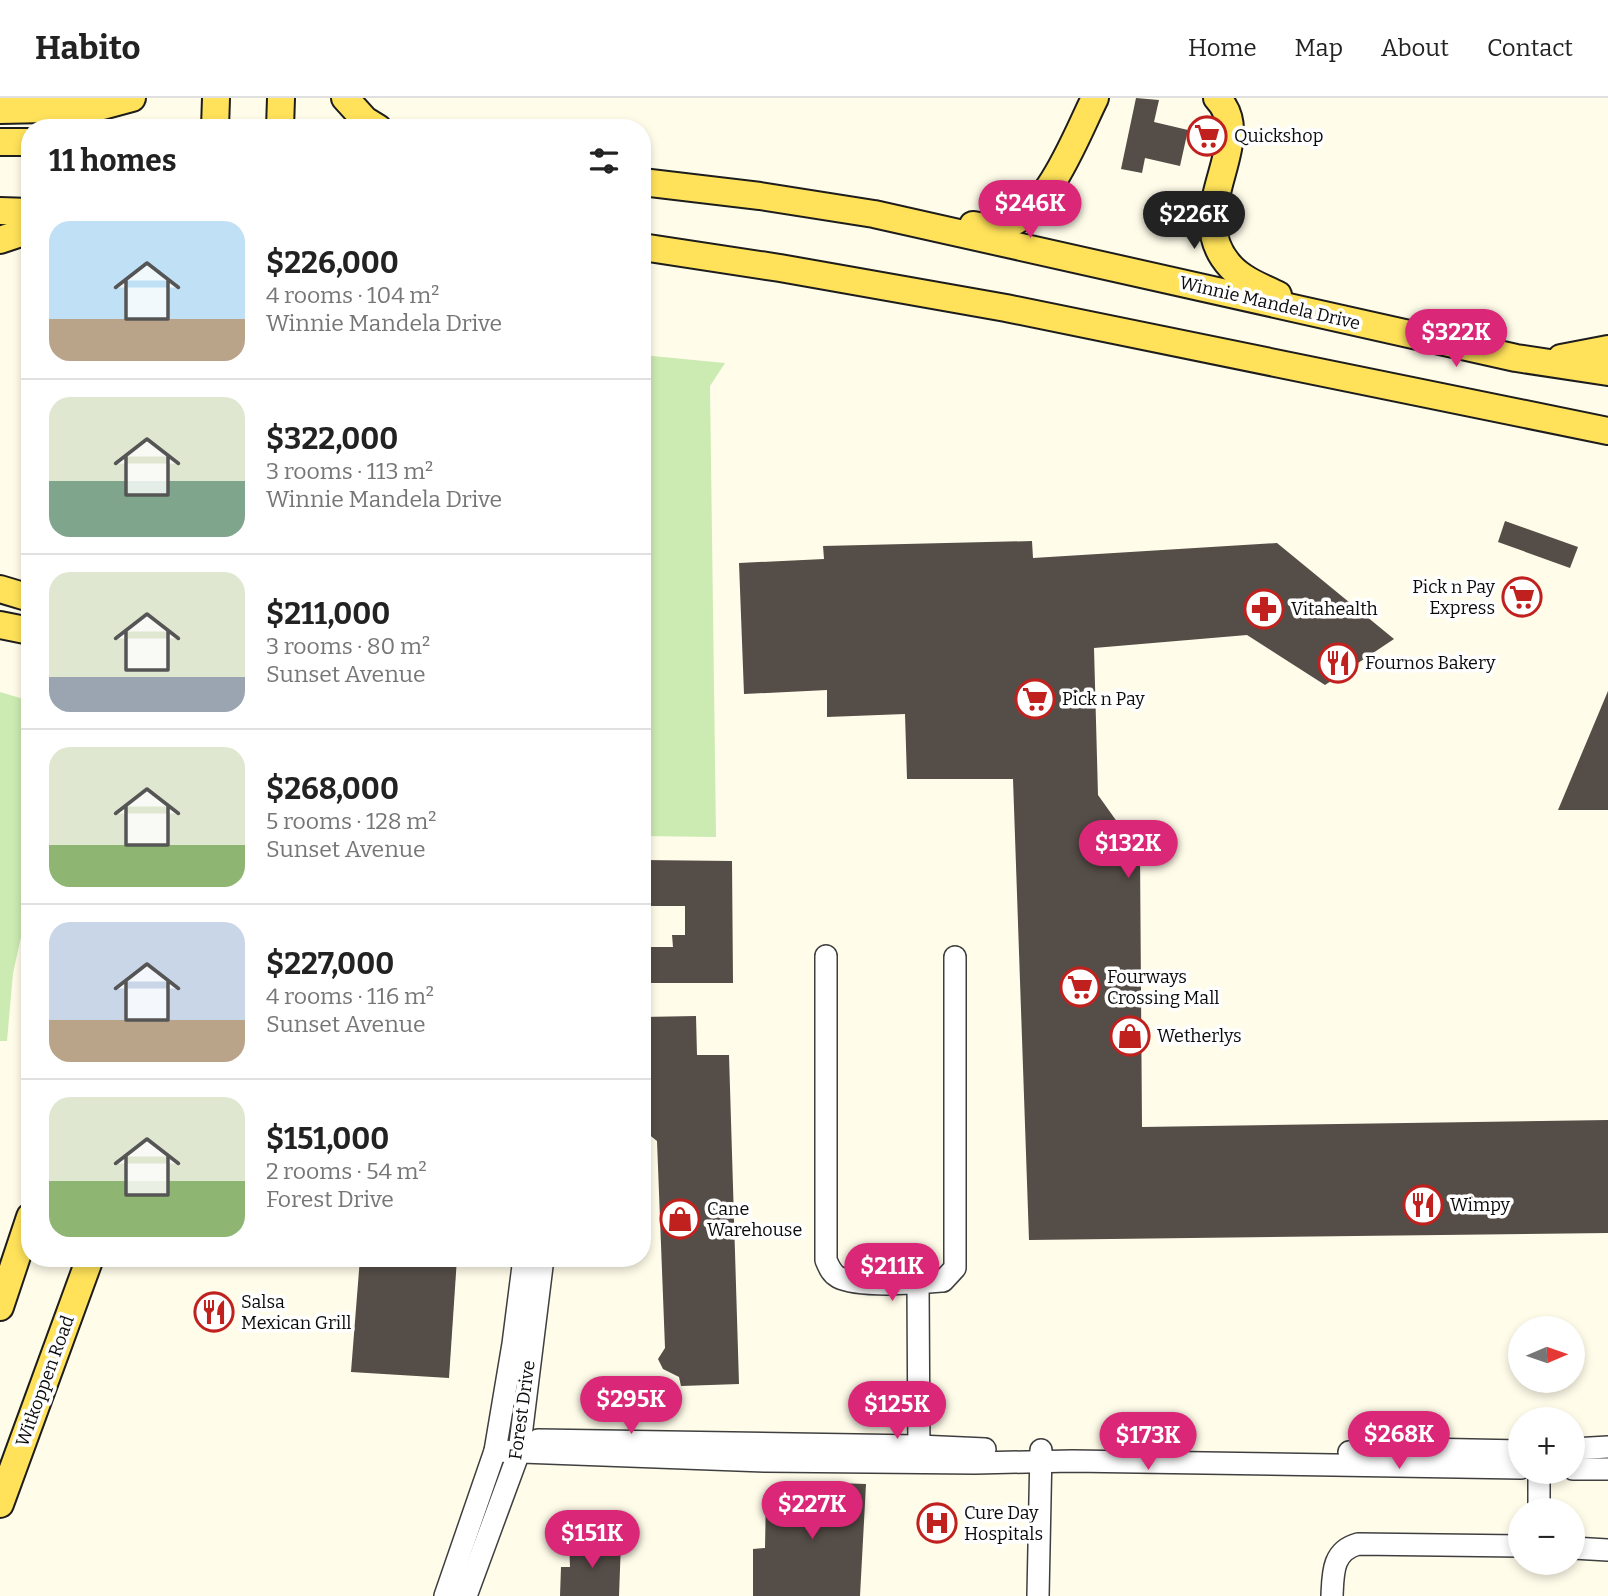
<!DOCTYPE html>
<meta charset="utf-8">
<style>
body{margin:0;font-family:Bitter,serif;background:#f2f2f2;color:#222;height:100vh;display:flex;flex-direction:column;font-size:26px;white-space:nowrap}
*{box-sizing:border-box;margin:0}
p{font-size:23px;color:#767676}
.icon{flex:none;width:38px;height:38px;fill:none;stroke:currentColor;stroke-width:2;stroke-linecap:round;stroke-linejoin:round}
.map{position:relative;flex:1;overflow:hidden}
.drawer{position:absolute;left:21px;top:21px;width:630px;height:1148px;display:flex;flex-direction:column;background:#fff;border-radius:28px;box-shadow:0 4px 10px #0003}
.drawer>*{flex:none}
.needle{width:46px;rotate:88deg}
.fabs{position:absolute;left:1508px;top:1218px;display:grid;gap:14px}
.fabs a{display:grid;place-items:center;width:77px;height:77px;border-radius:50%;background:#fff;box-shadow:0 4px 10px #0003;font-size:35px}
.price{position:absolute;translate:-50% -60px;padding:0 16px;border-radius:24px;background:#db2777;color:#fff;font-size:23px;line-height:46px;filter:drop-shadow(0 2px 4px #0008)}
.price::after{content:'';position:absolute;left:50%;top:42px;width:21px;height:16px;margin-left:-10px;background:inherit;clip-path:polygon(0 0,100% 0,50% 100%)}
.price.active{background:#222;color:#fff}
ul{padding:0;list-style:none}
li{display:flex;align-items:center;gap:21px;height:175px;padding:0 28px}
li+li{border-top:2px solid #e0e0e0}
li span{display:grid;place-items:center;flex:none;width:196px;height:140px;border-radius:21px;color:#555}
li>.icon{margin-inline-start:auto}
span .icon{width:84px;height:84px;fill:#fffc;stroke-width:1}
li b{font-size:30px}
h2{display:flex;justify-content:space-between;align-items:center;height:84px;padding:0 28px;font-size:30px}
header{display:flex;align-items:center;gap:42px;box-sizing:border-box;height:98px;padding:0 35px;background:#fff;border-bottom:2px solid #e0e0e0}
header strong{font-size:33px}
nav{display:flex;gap:38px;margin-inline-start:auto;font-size:24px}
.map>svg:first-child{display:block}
</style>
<header>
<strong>Habito</strong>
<nav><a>Home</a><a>Map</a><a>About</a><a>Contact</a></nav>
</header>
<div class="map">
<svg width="1608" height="1498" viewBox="0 0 1608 1498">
<rect width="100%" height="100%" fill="#fffcea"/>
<g fill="#ccebb2">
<path d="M642,257l83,8 -15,23 6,451 -74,-1z"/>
<path d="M0,594l30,9v196l-17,76 -6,68h-7z"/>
</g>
<g fill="#554d47">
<path d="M1136,0l23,2 -5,22 34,8 -8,36 -35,-8 -3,15 -21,-4z"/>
<path d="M1505,423l73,26 -8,21 -72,-26z"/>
<path d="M1032,443l1,17 244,-15 117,96 -69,46 -78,-50 -153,13 4,147 42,59 2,273 466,-7v113l-579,7 -16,-461h-106l-2,-65 -78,3v-27l-83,4 -5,-131 85,-4 -1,-13z"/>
<path d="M1608,593v119h-50z"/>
<path d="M642,762l90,1 1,122h-91v-36h31l-1,-12h13v-29h-43z"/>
<path d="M696,918l1,39h32l10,329 -58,2 -2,-9 -16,-8 -5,-10 7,-11 -8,-207 -15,-12v-112z"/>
<path d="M360,1160h97l-8,120 -98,-6z"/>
<path d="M807,1384l59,2 -6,112h-107v-47l12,-1 1,-53 25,-12z"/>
<path d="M569,1443l52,1 -2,54h-59l1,-29h9z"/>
</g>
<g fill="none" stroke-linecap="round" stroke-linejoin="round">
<g stroke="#3f3f3f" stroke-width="24">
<g id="minor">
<path d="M826,858v304c3,7 5,13 12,17 21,11 80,6 105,4l12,-13v-311"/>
<path d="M918,1185l1,176"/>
<path d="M538,1342l381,6 66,3"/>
<path d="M1573,1351l35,-2"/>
<path d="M495,1353l270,10 210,2 97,-2 449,7"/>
<path d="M1349,1354l72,-3 100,2"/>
<path d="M1573,1371h35"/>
<path d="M1539,1412v-38"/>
<path d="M1573,1450l35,2"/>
<path d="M445,1498l50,-145 18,-107 11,-86"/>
<path d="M466,1498l53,-144 24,-194"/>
<path d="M1038,1498l3,-146"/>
<path d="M1332,1498c1,-22 0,-45 26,-52l163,2"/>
</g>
</g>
<g stroke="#1d1d1d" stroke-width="30">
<g id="major">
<path d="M345,0l20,22 13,8"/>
<path d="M1217,0c43,44 -38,114 14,169 12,13 31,20 47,28"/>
<path d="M0,12l95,-2 37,-10"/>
<path d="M215,30l1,-30"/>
<path d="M280,30l1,-30"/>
<path d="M0,44h30"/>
<path d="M642,84l118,14 114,18 642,144 92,14"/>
<path d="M0,113l30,1"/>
<path d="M973,127c9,2 18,4 27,2 47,-10 75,-89 95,-129"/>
<path d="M0,142l30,-10"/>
<path d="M642,149l138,21 226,40 602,123"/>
<path d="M1561,260l47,-9"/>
<path d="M0,491l30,9"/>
<path d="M0,527l30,6"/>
<path d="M0,1209l30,-90"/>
<path d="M0,1406l90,-246"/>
</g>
</g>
<use href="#minor" stroke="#fff" stroke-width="21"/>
<use href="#major" stroke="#ffe25a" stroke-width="26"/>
</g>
<defs>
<g id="supermarket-ring" transform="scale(2.0125)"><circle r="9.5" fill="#fff" stroke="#c1211e" stroke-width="1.5"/><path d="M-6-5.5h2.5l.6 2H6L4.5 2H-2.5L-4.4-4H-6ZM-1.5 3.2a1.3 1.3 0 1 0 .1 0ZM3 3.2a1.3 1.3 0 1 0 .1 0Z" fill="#c1211e"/></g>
<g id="pharmacy-ring" transform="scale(2.0125)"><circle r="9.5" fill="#fff" stroke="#c1211e" stroke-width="1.5"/><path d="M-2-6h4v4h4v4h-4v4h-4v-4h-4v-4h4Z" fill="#c1211e"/></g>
<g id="restaurant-ring" transform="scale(2.0125)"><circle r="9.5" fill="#fff" stroke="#c1211e" stroke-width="1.5"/><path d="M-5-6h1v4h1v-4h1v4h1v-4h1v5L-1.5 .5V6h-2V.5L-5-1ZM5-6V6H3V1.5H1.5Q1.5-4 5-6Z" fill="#c1211e"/></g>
<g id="shop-ring" transform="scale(2.0125)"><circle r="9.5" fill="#fff" stroke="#c1211e" stroke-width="1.5"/><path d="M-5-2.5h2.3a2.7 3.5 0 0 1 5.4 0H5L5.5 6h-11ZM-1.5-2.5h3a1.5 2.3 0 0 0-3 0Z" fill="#c1211e"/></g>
<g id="hospital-ring" transform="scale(2.0125)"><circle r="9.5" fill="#fff" stroke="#c1211e" stroke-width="1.5"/><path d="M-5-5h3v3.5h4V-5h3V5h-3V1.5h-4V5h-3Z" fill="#c1211e"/></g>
</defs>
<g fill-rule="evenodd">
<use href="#supermarket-ring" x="1207" y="38"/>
<use href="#supermarket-ring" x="1522" y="499"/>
<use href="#pharmacy-ring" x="1264" y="511"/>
<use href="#restaurant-ring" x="1338" y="565"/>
<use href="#supermarket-ring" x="1035" y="601"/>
<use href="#supermarket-ring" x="1080" y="889"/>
<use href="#shop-ring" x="1130" y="938"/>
<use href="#restaurant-ring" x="1423" y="1107"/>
<use href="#shop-ring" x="680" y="1121"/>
<use href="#restaurant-ring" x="214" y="1214"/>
<use href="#hospital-ring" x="937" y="1425"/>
</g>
<g text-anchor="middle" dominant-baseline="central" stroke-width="7" stroke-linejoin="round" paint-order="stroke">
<g font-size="18" fill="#0c0c0c" stroke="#fff" text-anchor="start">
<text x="1234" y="38">Quickshop</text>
<text x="1495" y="489" text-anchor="end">Pick n Pay<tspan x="1495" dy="21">Express</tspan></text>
<text x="1291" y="511">Vitahealth</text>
<text x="1365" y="565">Fournos Bakery</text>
<text x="1062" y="601">Pick n Pay</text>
<text x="1107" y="879">Fourways<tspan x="1107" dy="21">Crossing Mall</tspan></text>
<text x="1157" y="938">Wetherlys</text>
<text x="1450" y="1107">Wimpy</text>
<text x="707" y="1111">Cane<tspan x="707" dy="21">Warehouse</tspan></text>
<text x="241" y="1204">Salsa<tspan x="241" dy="21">Mexican Grill</tspan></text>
<text x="964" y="1415">Cure Day<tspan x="964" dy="21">Hospitals</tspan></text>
</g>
<g font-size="18" fill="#0c0c0c" stroke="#fff">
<text transform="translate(1270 205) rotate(13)">Winnie Mandela Drive</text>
<text transform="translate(45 1283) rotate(-70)">Witkoppen Road</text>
<text transform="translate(522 1312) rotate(-82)">Forest Drive</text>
</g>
</g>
</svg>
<div class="fabs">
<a><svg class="needle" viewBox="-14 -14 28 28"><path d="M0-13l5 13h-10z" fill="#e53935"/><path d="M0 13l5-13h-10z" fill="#767676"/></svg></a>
<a>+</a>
<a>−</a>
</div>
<b class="price" style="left:1030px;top:142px">$246K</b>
<b class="price active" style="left:1194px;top:153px">$226K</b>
<b class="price" style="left:1456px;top:271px">$322K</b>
<b class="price" style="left:1128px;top:782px">$132K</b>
<b class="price" style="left:892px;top:1205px">$211K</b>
<b class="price" style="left:631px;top:1338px">$295K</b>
<b class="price" style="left:897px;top:1343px">$125K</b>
<b class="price" style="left:1399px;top:1373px">$268K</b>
<b class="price" style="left:1148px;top:1374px">$173K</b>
<b class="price" style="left:812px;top:1443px">$227K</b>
<b class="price" style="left:592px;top:1472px">$151K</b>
<section class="drawer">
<h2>11 homes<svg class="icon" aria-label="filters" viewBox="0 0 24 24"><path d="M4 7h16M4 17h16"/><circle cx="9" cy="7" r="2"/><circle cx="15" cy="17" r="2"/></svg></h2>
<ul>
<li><span style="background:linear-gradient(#bfe0f5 70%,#b9a48a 0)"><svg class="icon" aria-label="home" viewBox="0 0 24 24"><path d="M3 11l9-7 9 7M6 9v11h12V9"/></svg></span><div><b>$226,000</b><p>4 rooms · 104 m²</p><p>Winnie Mandela Drive</p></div></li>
<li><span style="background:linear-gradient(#dfe7d0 60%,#7fa58c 0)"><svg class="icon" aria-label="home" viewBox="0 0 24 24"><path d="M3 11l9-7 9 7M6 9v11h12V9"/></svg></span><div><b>$322,000</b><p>3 rooms · 113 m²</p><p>Winnie Mandela Drive</p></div></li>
<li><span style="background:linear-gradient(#dfe7d0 75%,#9aa5b1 0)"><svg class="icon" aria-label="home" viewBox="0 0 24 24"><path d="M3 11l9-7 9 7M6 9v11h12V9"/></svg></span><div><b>$211,000</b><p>3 rooms · 80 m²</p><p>Sunset Avenue</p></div></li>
<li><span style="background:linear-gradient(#dfe7d0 70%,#8fb573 0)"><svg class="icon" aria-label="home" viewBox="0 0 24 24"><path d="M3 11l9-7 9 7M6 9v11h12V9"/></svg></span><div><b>$268,000</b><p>5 rooms · 128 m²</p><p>Sunset Avenue</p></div></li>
<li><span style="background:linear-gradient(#c9d6e8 70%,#b9a48a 0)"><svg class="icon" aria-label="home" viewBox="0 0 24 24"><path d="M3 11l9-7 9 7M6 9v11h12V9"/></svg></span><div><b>$227,000</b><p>4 rooms · 116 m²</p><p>Sunset Avenue</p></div></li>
<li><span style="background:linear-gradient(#dfe7d0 60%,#8fb573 0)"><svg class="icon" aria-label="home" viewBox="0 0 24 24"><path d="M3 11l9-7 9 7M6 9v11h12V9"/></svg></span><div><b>$151,000</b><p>2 rooms · 54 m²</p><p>Forest Drive</p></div></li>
</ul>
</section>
</div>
